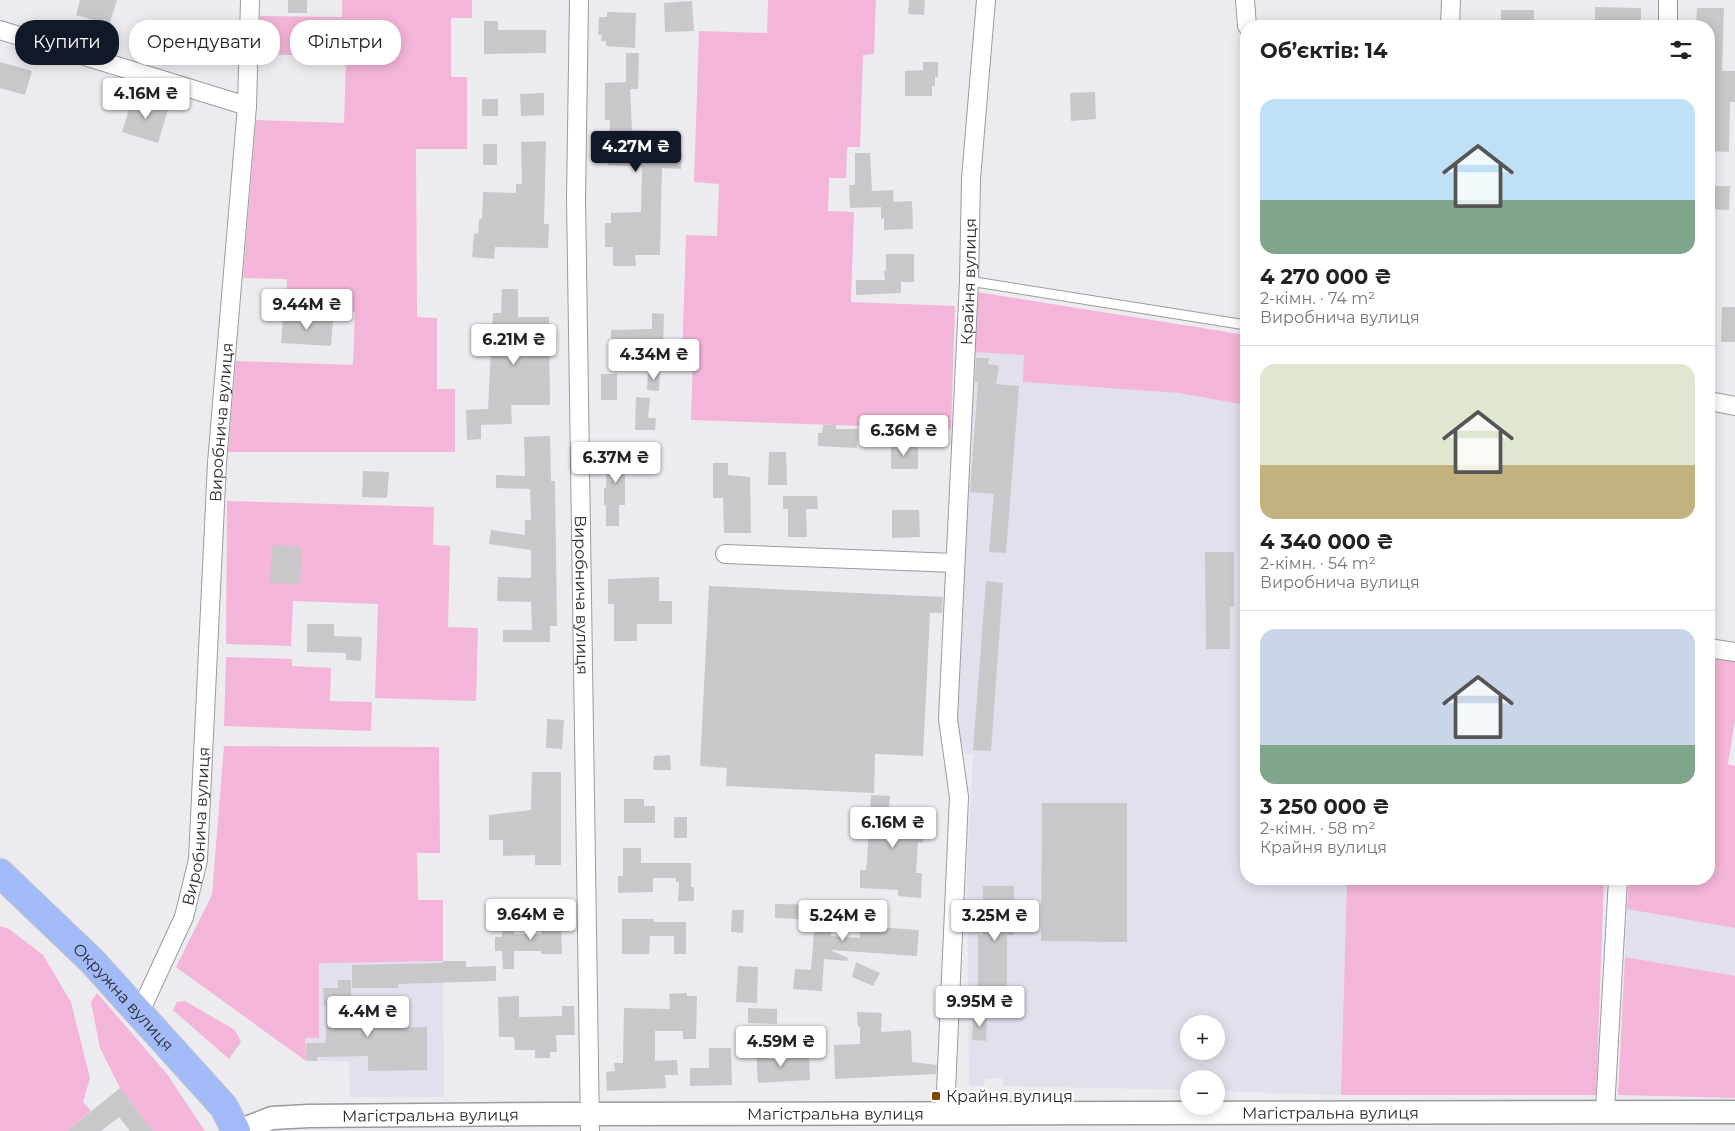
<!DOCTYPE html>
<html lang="uk">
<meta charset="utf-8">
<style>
body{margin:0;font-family:Montserrat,sans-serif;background:#f6f6f6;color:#222;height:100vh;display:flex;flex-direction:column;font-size:19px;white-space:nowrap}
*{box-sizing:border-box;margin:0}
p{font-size:16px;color:#767676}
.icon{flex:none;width:28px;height:28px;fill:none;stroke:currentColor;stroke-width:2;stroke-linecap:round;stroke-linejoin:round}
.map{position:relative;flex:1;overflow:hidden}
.details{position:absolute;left:1240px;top:20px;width:475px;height:865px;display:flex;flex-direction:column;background:#fff;border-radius:20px;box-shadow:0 2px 12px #0003}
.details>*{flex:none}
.hud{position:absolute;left:15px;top:20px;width:475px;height:45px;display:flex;gap:10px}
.fabs{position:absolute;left:1180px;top:1015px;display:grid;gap:10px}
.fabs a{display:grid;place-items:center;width:45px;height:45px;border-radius:50%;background:#fff;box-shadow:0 2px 12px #0003;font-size:25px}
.price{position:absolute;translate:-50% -42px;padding:0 11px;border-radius:5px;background:#fff;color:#222;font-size:16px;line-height:32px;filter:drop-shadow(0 1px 2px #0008)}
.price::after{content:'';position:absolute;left:50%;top:30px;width:15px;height:11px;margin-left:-8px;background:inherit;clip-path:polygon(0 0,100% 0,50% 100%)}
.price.on{background:#111827;color:#fff}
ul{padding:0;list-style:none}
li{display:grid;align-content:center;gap:10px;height:265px;padding:0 20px}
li+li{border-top:1px solid #e0e0e0}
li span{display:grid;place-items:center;height:155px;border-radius:15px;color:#555}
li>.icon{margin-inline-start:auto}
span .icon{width:90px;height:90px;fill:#fffc;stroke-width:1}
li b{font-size:21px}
h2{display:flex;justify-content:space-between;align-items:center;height:60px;padding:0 20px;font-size:21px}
.tag{padding:0 18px;border-radius:20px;background:#fff;box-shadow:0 2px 12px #0003;font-size:18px;line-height:45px}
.tag.on{background:#111827;color:#fff}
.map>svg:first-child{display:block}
</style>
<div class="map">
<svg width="1735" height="1131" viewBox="0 0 1735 1131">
<rect width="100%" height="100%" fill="#ececf0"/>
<g fill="#e2e0ec" fill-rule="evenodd">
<path d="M974,352l51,3 -2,27 156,11 67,12v474h101l-6,216 -125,-4v-12h-27v11l-186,-4 -1,-8 -18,1v7h-15l-2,-217 6,-115 -14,-1 -4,-33zM1189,1024h27v27h-27z"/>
<path d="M212,895l143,67 88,-1 1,136h-94l-1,-36h-43l-130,-94z"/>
<path d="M1627,909l108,19v48l-110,-19z"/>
</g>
<g fill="#f3b5d9">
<path d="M342,0h130v18h-21v59h16v72h-51l1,168 20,1v71h18v63h-227l8,-91 117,4 2,-53 -69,-3 1,-30 -44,-1 13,-158 88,3 2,-66 -87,-3 1,-38 82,1z"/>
<path d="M768,0h108l-2,54 -11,1 -3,92h-13l-1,31h-17l-1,33 26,1 -3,90 104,4 -4,123 -260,-9 2,-60 -11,-1 4,-124 31,1 2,-52 -25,-2 5,-151 68,2z"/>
<path d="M977,292l269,43v70l-67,-12 -156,-11 1,-27 -50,-3z"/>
<path d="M227,501l207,6 -1,38 17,1 -2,81 30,1 -2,73 -101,-3 3,-94 -85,-3 -2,45 -65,-2z"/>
<path d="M1709,654l26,4v62l-7,44 7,2v162l-108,-19 2,-30h80z"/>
<path d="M226,657l66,2v7l39,2 -1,33 42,1 -1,29 -147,-5z"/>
<path d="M224,746l215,1 1,106h-23l1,47h25v61l-124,2v75h-14l1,23 -130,-94 36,-72z"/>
<path d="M1347,879h257l-8,216h-255z"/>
<path d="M0,926l9,3 34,26 28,47 19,76 -7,24 8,9 -24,20h-67z"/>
<path d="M1625,957l110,19v122l-117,-3z"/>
<path d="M97,993l70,81 38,57h-52l-33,-43 -20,-40 -9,-46z"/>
<path d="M185,1001l50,29 6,12 -12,17 -56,-49 4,-8z"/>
</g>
<g fill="#c9c7ca">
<path d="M80,0h37l-8,25 -33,-10z"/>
<rect x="288" y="0" width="19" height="13"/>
<path d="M909,0h16l-1,15 -16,-1z"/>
<path d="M692,1l2,30 -29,1 -1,-29z"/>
<path d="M1595,7l46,1v17l-46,1z"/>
<path d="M1697,8h27l-2,63h13v31h-5l-1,50 -20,-1v-125h-13z"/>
<rect x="1501" y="10" width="33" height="16"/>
<path d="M607,12l29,1 -1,35 -29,-2v-5h-5l1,-6h-4l1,-18h8z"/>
<path d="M484,21h14v9h48v23l-62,1z"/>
<path d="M626,53h13l-1,36h-8l2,41 28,1v6l4,1v12l18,1 -1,18 -19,-1 -2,87h-25l1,11h-23v-19h-8v-24h6v-10l30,-1 1,-45 -34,-2 2,-45h-5v-37l21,-1z"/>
<path d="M0,62l32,9 -7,24 -25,-7z"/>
<path d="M923,62h15v15h-3v9h-3v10h-27v-25l18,-1z"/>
<path d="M1095,92l1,27 -25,2 -1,-28z"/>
<path d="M544,93v22l-23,1 -1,-22z"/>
<path d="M143,98l26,8 -11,37 -36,-11 9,-29 10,3z"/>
<rect x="482" y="99" width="16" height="17"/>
<path d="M546,141l-2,83h5l-1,24 -53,-1 -1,12 -22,-2 2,-24 4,1 1,-15h3l1,-27 33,1v-9h6l-1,-42z"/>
<rect x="483" y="144" width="14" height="21"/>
<path d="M855,153h15l2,38 21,-1 1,12 18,-1 1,28 -29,1v-12l-3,1v-12l-31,1 -1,-23h6z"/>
<path d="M1709,186h21l-1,24 -20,-1z"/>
<path d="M886,254h28v28h-13v11l-45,2v-15h29l-1,-9h2z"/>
<path d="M502,289h16v28h31l1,88h-39l1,19 -31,1v14l-14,1 -1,-30 22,-1 5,-96h8z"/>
<path d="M1722,307h13v35h-14z"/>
<path d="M652,313l12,1 -1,34 -34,-1v2h-18v-19l41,-1z"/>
<path d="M283,315l50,3 -2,28 -50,-3z"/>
<path d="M976,358h13l-1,6 11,2 -3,18 23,2 -13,167 -17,-1 5,-58 -24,-2 8,-110h-3z"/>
<path d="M648,371l12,1 -1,19 -12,-1z"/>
<rect x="601" y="374" width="16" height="26"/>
<path d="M636,397l14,1 -2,20h8l-1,12h-20z"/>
<path d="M823,425h13v4h22l-1,19 -39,-2v-13h4z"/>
<path d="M550,436l1,45h4l2,145h-7v16h-47v-12h29l-1,-28 -34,-1 1,-24 33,1v-28l-42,-6 2,-14 34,5v-15h6l-1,-31 -34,-1v-13l29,1 -1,-39z"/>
<rect x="891" y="445" width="27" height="24"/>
<path d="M607,449h17l-1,7h8v18h-6v31h-6v21h-13v-21h-2v-17h2z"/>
<path d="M769,452h17l1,33h-19z"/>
<path d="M713,463h15v12l22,2 1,56h-27l-1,-35h-10z"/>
<path d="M363,471l26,1 -2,26 -25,-1z"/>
<path d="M783,496h34l1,13h-12l1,28h-19v-28h-5z"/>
<path d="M892,510h27l1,27 -28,1z"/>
<path d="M272,545l30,2 -2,37 -30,-1z"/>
<path d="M1205,552h29v55h-4v42h-24z"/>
<path d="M659,577v24h13v23h-35v17h-23v-37h-6v-25z"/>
<path d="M986,581l17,2 -12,168 -18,-1z"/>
<path d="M709,586l234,11 -1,16h-12l-7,143 -48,-2 -1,39 -148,-7 1,-18 -27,-2z"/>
<path d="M307,624h27v12l28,1 -1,24 -15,-1v-7l-39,-1z"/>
<path d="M547,719l17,1 -2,29 -16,-1z"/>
<path d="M670,755l1,15h-18l1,-14z"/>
<path d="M532,772h29v93h-26v-10l-32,1v-16h-14v-25l42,-5z"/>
<path d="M871,795l19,1 -1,13 36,1 -2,33 -5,-1 -2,31h6l-1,25 -23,-2v-6l-38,-2v-18h6l1,-10z"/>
<path d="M624,799h20v7h11v17h-31z"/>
<path d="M1042,803h85v139l-86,-1z"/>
<rect x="674" y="817" width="13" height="21"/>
<path d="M623,848h18v15h50v24h3v14h-16l1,-19h-3v-4h-23v14l-35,1v-17h5z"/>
<path d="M983,886h31v49h-7v68h-24v-17h-5v-51h5z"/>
<path d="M775,904l58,1 -2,31 29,2v-12l59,4 -2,26 -87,-6 18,8 -1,3 -23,-2 -2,32 -29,-2 2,-20 16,1 4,-50 -40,-2z"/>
<path d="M732,910h12l-1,23 -12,-1z"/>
<path d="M541,915h20l1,39h-21v-3h-27v18h-11l-1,-18h-7v-14h7v-10h12v7h27z"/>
<path d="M622,919h32v3h32v32h-12v-18h-24l-1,18h-27z"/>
<path d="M443,961h23v6l30,-1v15l-98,3v4h-46v-23l91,-2z"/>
<path d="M856,962l24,11 -7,13 -21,-9z"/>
<path d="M738,966l20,1 -1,36 -21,-1z"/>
<path d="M338,980h13v48l76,-1v43l-59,1v-15l-51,1v4h-11v-18h19l1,-5v-33h-2l-1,-17h15z"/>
<path d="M687,993v3h10l-1,43h-13v-8h-28v30l22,-1 1,15h-13l1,13 -59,3 -1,-19 9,-1 -1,-8h9l1,-55 46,1 -1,-15z"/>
<path d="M519,996v21l43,-1v-10h12l1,29h-19l1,17h-7v6h-15v-8h-20l-1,-13h-15l-1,-40z"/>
<path d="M748,1008l29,1v15l-29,-1z"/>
<path d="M857,1012l25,1 -1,19 30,-2 1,32 25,3 -1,9 -101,5 -1,-34 26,-1v-17h-2z"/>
<path d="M973,1016h14l-1,25 -14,-1z"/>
<path d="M709,1048h22l1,37 -42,1v-18h19z"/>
<path d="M756,1048h12l1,11 40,-2 1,23 -52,3z"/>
<path d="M120,1088l33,43h-23l-11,-14 -18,14h-34z"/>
</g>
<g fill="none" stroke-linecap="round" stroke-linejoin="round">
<g stroke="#9b9b9e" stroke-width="11">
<path id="service" d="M969,281l277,44"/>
</g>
<g stroke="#9b9b9e" stroke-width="20">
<g id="minor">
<path id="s1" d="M579,0l-3,198 14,933"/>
<path d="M1245,0l2,26"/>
<path d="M1450,26l1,-26"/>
<path d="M1668,26v-26"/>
<path d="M0,30l247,76"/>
<path d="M1709,401l26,5"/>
<path d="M725,554l230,9"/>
<path d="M1709,648l26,4"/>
<path id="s2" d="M139,1014l45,-97 14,-57 19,-397 30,-357 3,-106"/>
<path d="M1605,1111l13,-232"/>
<path id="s3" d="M945,1114l14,-317 -11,-78 21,-438 2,-102 15,-179"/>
</g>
</g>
<g stroke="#9b9b9e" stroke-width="25">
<g id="tertiary">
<path id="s4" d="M239,1131l33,-13 37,-2 243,-2 1183,-2"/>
</g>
</g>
<g stroke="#c8c8c8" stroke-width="30">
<g id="primary">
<path id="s5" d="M0,873l92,88 132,146 12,24"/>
</g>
</g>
<use href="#service" stroke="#fff" stroke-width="9"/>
<use href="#minor" stroke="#fff" stroke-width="18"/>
<use href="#tertiary" stroke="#fff" stroke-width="22"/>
<use href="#primary" stroke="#a2baf8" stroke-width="28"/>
</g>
<rect fill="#824700" stroke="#fff" stroke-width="2" x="931" y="1091" width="10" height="10" rx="2.5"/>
<g text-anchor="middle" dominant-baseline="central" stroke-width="4.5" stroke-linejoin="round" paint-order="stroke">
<g font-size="16" fill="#2b2b2c" stroke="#fff">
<text stroke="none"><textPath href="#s3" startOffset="834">Крайня вулиця</textPath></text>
<text stroke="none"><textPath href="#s2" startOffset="604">Виробнича вулиця</textPath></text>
<text stroke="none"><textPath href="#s1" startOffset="595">Виробнича вулиця</textPath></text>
<text stroke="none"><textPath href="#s2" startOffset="199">Виробнича вулиця</textPath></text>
<text stroke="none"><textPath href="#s5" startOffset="175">Окружна вулиця</textPath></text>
<text stroke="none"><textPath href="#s4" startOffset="1094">Магістральна вулиця</textPath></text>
<text stroke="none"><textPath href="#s4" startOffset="599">Магістральна вулиця</textPath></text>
<text stroke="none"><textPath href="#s4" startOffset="194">Магістральна вулиця</textPath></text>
</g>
<g font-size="16" fill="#2b2b2c" stroke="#fff" text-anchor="start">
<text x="946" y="1096">Крайня вулиця</text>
</g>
</g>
</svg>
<div class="fabs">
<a>+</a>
<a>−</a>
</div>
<b class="price" style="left:146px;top:120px">4.16M ₴</b>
<b class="price on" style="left:636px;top:173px">4.27M ₴</b>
<b class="price" style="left:307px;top:331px">9.44M ₴</b>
<b class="price" style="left:514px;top:366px">6.21M ₴</b>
<b class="price" style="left:654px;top:381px">4.34M ₴</b>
<b class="price" style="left:904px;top:457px">6.36M ₴</b>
<b class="price" style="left:616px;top:484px">6.37M ₴</b>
<b class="price" style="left:893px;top:849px">6.16M ₴</b>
<b class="price" style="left:531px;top:941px">9.64M ₴</b>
<b class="price" style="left:843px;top:942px">5.24M ₴</b>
<b class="price" style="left:995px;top:942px">3.25M ₴</b>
<b class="price" style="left:980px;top:1028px">9.95M ₴</b>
<b class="price" style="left:368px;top:1038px">4.4M ₴</b>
<b class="price" style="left:781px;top:1068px">4.59M ₴</b>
<div class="hud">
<a class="tag on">Купити</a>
<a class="tag">Орендувати</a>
<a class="tag">Фільтри</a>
</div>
<section class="details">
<h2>Об’єктів: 14<svg class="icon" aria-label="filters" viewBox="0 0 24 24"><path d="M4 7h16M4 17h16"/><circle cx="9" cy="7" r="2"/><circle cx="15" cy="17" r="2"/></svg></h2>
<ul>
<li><span style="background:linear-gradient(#bfe0f5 65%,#7fa58c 0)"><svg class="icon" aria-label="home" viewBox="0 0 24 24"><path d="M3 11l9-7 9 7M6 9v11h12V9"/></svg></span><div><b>4 270 000 ₴</b><p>2-кімн. · 74 m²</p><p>Виробнича вулиця</p></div></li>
<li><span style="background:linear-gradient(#dfe7d0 65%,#c2b280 0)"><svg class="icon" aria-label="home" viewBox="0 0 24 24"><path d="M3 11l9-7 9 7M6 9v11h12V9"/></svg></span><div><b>4 340 000 ₴</b><p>2-кімн. · 54 m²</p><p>Виробнича вулиця</p></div></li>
<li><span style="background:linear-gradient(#c9d6e8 75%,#7fa58c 0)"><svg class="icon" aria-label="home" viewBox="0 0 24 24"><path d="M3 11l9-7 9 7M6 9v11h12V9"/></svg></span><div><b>3 250 000 ₴</b><p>2-кімн. · 58 m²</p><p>Крайня вулиця</p></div></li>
</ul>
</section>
</div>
